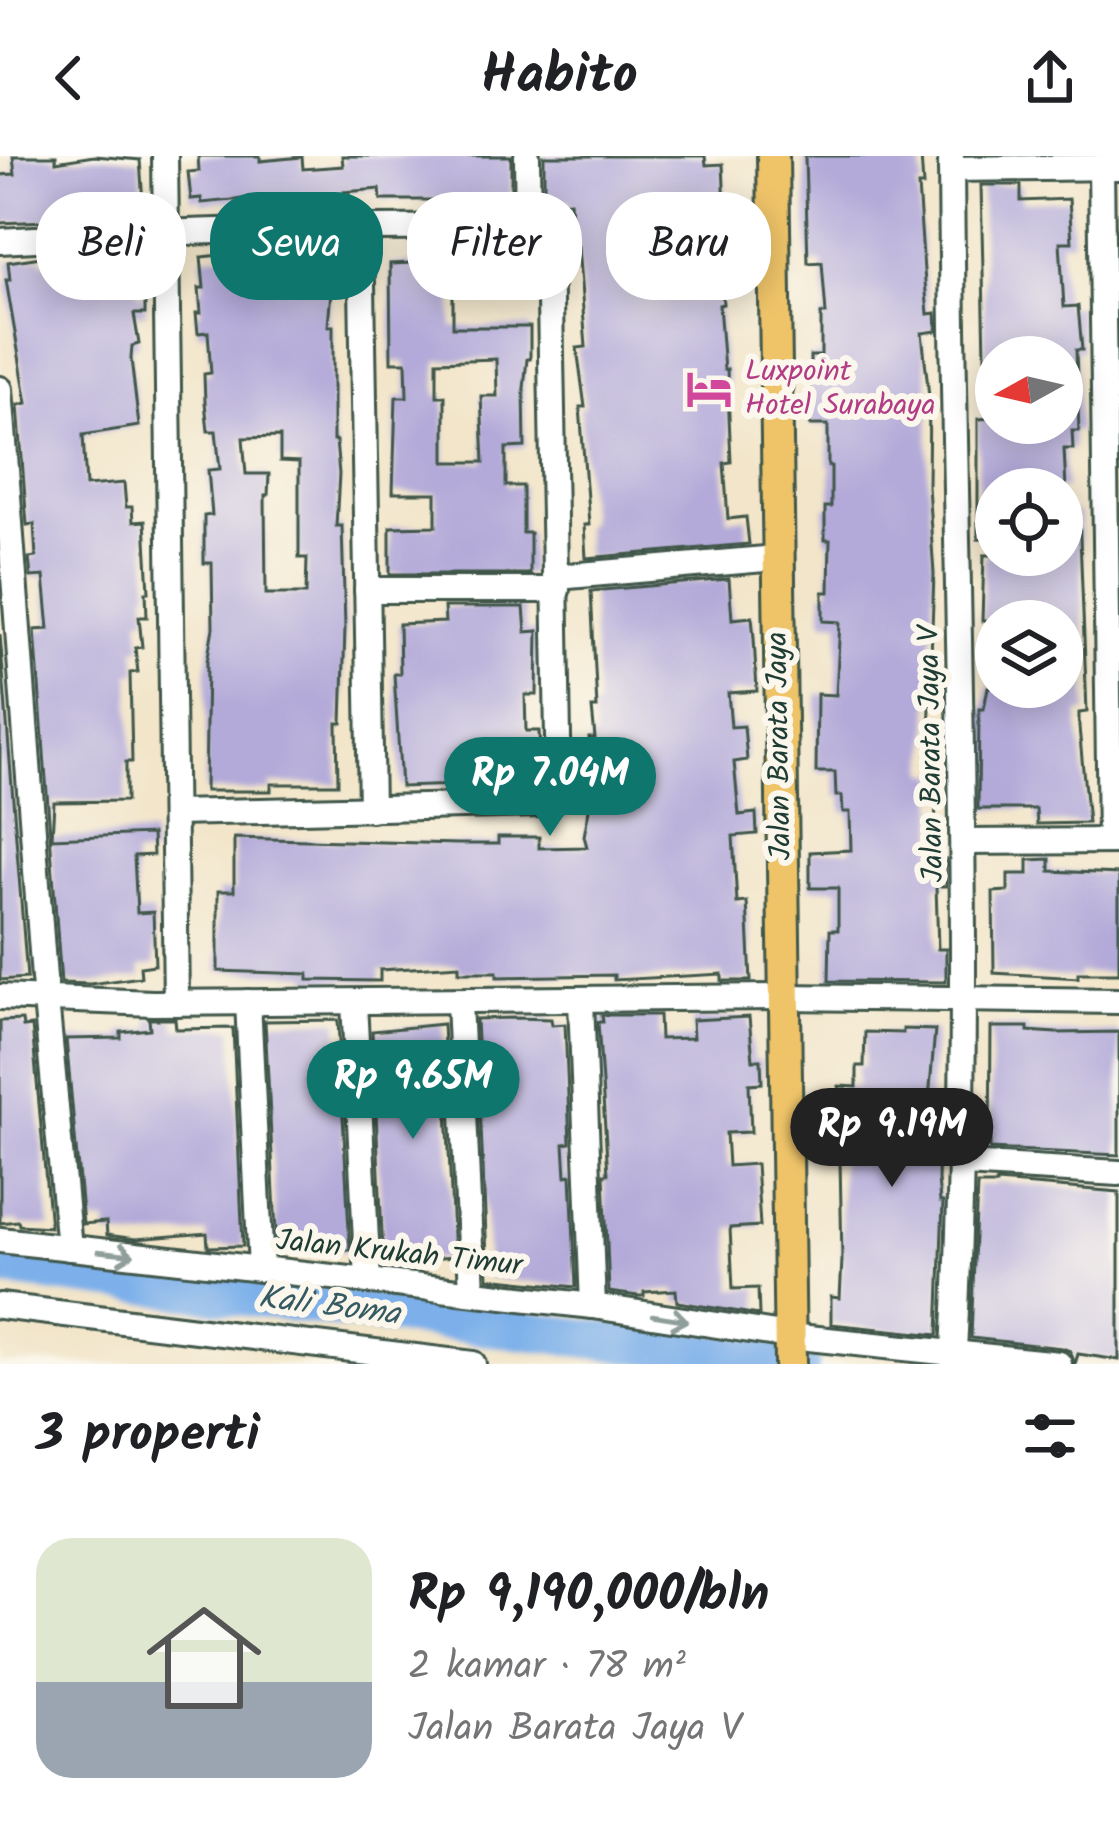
<!DOCTYPE html>
<html lang="id">
<meta charset="utf-8">
<style>
body{margin:0;font-family:Kalam,sans-serif;background:#f2f2f2;color:#202124;height:100vh;display:flex;flex-direction:column;font-size:45px;white-space:nowrap}
*{box-sizing:border-box;margin:0}
p{font-size:39px;color:#757577}
.icon{flex:none;width:66px;height:66px;fill:none;stroke:currentColor;stroke-width:2;stroke-linecap:round;stroke-linejoin:round}
.map{position:relative;height:1208px;overflow:hidden}
.details{display:flex;flex-direction:column;background:#fff;flex:1}
.details>*{flex:none}
.banner{position:absolute;left:36px;top:36px;width:1047px;height:108px;display:flex;gap:24px}
.needle{width:78px;rotate:262deg}
.tools{position:absolute;left:975px;top:180px;display:grid;gap:24px}
.tools a{display:grid;place-items:center;width:108px;height:108px;border-radius:50%;background:#fff;box-shadow:0 6px 30px #0003;font-size:60px}
.price{position:absolute;translate:-50% -102px;padding:0 27px;border-radius:42px;background:#0f766e;color:#fff;font-size:39px;line-height:78px;filter:drop-shadow(0 3px 6px #0008)}
.price::after{content:'';position:absolute;left:50%;top:72px;width:36px;height:27px;margin-left:-18px;background:inherit;clip-path:polygon(0 0,100% 0,50% 100%)}
.price.active{background:#222;color:#fff}
ul{padding:0;list-style:none}
li{display:flex;align-items:center;gap:36px;height:300px;padding:0 36px}
li+li{border-top:3px solid #e0e0e0}
li span{display:grid;place-items:center;flex:none;width:336px;height:240px;border-radius:36px;color:#555}
li>.icon{margin-inline-start:auto}
span .icon{width:144px;height:144px;fill:#fffc;stroke-width:1}
li b{font-size:51px}
h2{display:flex;justify-content:space-between;align-items:center;height:144px;padding:0 36px;font-size:51px}
.tag{padding:0 42px;border-radius:48px;background:#fff;box-shadow:0 6px 30px #0003;font-size:42px;line-height:108px}
.tag.active{background:#0f766e;color:#fff}
header{display:flex;justify-content:space-between;align-items:center;height:156px;padding:0 36px;background:#fff;font-size:54px;font-weight:800}
.map>svg:first-child{display:block}
</style>
<header><svg class="icon" aria-label="back" viewBox="0 0 24 24"><path d="M15 5l-7 7 7 7"/></svg>Habito<svg class="icon" aria-label="share" viewBox="0 0 24 24"><path d="M12 15V3M7 8l5-5 5 5M5 13v7h14v-7"/></svg></header>
<div class="map">
<svg width="1119" height="1208" viewBox="0 0 1119 1208">
<rect width="100%" height="100%" fill="#fbf7ec"/>
<filter id="ink" filterUnits="userSpaceOnUse"><feTurbulence type="fractalNoise" baseFrequency=".00833" numOctaves="2"/><feDisplacementMap in="SourceGraphic" scale="24" xChannelSelector="R" yChannelSelector="G"/><feConvolveMatrix kernelMatrix="1 2 1 2 8 2 1 2 1" color-interpolation-filters="sRGB"/></filter>
<filter id="wash" filterUnits="userSpaceOnUse"><feTurbulence type="fractalNoise" baseFrequency=".004" numOctaves="4" result="noise"/><feDisplacementMap in="SourceGraphic" scale="48" xChannelSelector="R" yChannelSelector="G"/><feGaussianBlur stdDeviation="2.7" result="paint"/><feColorMatrix in="noise" values="0 0 0 0 0 0 0 0 0 0 0 0 0 0 0 0 0 1.4 0 .05"/><feComposite in="paint" operator="in"/></filter>
<g filter="url(#wash)">
<rect width="100%" height="100%" fill="#f2e5c9"/>
<g fill="none" stroke-linecap="round" stroke-linejoin="round">
<path stroke="#7db0ea" stroke-width="39" d="M0,1111l800,97"/>
</g>
<g id="blocks">
<g fill="#b3aad9" fill-rule="evenodd">
<path d="M13,0h43v6l38,-6 46,4 4,57 -144,6v-48l15,-1z"/>
<path d="M198,0h62v5l42,-4 1,12 40,-3 -1,-10h169v42l-26,2v11h-31v-11h-73l-1,-11 -36,3v12l-78,8 -1,-15 -63,6 -1,-5 -10,1 -3,-27 11,-1z"/>
<path d="M544,0h161l1,9 17,-1 5,114h-7l2,26 -4,1 5,65 3,-1 4,93 -7,1 4,56 18,-2 3,27 -163,14 -2,-33h5l-9,-118h5l-8,-59 9,-1 -8,-100 -5,1 -3,-47 -26,2z"/>
<path d="M805,0h116l2,30h-5l6,85 4,43 8,-1 1,18 -15,2 7,63 -1,90 6,88 -3,83h8v30h-8l-4,86h10l-3,86h12v27h-10l2,63h8v33l-117,-1 1,-51h8v-42h-28v-36l41,-2 -1,-38h-7l-1,-16h-6l-1,-24h-19l1,-78 19,1 4,-73 -17,-1v-29h6l1,-52h-5v-33h6v-41h-3v-41h-18v-69h11v-42h5l-4,-52 -14,1z"/>
<path d="M981,29h40v16l48,-2 3,43h-12l4,65 14,-1 4,44h-6l3,81h-7l1,18h-9l2,40h-70v51l-18,-1v-120l18,-1v5h66v-66h-77z"/>
<path d="M240,97l1,14 87,-11 3,34 -3,36h5v115h3l3,33 -3,52h6l3,102 -3,95h-5l1,61h-67v7h-66l2,-129 6,-34 -1,-65h-8v-47l8,-1 -4,-45 12,-1 -4,-38h-8l-3,-29 -1,-28 7,-1 -3,-41 -10,1 -2,-20h5l-2,-25h5l-3,-31zM280,281v24l19,1v96h8l-1,36h-40l-1,-99h3l1,-21h-23l-3,-36z"/>
<path d="M41,101l1,5 32,-1v5l32,-2v4l28,-4 4,30h7v20h-11l5,30 -7,2 -1,13 8,67 -56,9 3,51 38,-3 2,24h6l1,15 12,-1 4,71h-3l1,25h-8l3,30 -7,1 3,24 -8,1 2,89h-6v39l-72,1 -2,36 100,-4 1,21 -19,1 3,57 16,-1 2,53 -15,2 1,10 -51,7 -29,-1 -26,-353 14,-1 -5,-53 -13,1 -2,-19 7,-1 -2,-33 -7,1 -9,-120 9,-2 -21,-123h4l-2,-18z"/>
<path d="M529,102v29h-76v40h77v32h-3l-3,29 1,59 -19,1v38h17v47h7v41h-140v-47l46,-1v-33h-43l3,-96h11l-1,-35h-15l-1,-98zM496,203l1,37h-16l3,66h-39v-66h-8v-35z"/>
<path d="M1062,357h17l8,199 -8,1v14l9,96 -51,1 -1,-15h-58l1,-100h5l4,-22h74v-66h-80l2,-66h78z"/>
<path d="M729,423l3,40 20,-2 2,21 3,53 -29,2 3,34 13,-1 3,34 -13,2 5,53 17,-2 1,21 -24,2 4,67 10,-1 4,79h-29v-7l-108,6v-5l-117,2v-5h-38v-7l-79,5v11l-72,-1v-6l-90,-3v-80h16v-53l224,6h40v-7h41v11l48,-1 -3,-11 9,-48 -4,-50h6l-3,-30h5l-6,-117z"/>
<path d="M444,451h80l2,25 12,-1 -1,64h-12l1,36h13l2,51 -140,5 -7,-113h6l-1,-50 46,-2z"/>
<path d="M0,478l27,344 -27,2z"/>
<path d="M1050,703v12l69,3v99h-41v5l-84,-5 -1,-81 15,-1v-17h20v-14z"/>
<path d="M602,859h57l1,24 33,-1 -1,-18 57,-3 4,43h8l1,23 -13,1 2,48 -25,1 2,33 28,-2 4,62 -30,2 3,61 25,-1 1,27 -82,-13 -1,-12 -32,2v4h-6l-29,-4 -5,-118h4l-10,-152h5z"/>
<path d="M513,862l38,1 1,6 13,-1 5,119 -6,1 2,32 5,-1 5,112 -88,-9 -12,-259z"/>
<path d="M149,863h26l1,10 57,-1 10,218 -35,1 -1,-14 -71,6 -29,-4 -1,-13 -23,2 -17,-185 55,-1v-6l29,-3z"/>
<path d="M22,864l1,7 9,-1 18,201 -31,-2 -1,-4 -18,2v-202z"/>
<path d="M338,864l12,230 -73,1 -12,-230z"/>
<path d="M443,868l11,233 -40,3v-6h-31l-11,-223z"/>
<path d="M991,871h37v4l28,2 63,-1v123l-129,-6z"/>
<path d="M903,873l32,1 -6,69 16,1 -2,39h-4l-1,41 2,22h3l-5,133 -107,-11v-27l9,1 2,-38 -2,-100 34,-2 -1,-31 -35,1 1,-42 18,1v-21h7l1,-34 38,1z"/>
<path d="M996,1026l123,10v168l-41,-6 -3,10 -5,-13 -8,-3 -91,-10 6,-153h19z"/>
</g>
</g>
</g>
<g filter="url(#ink)">
<use href="#blocks" fill-opacity="0" stroke="#3f564a" stroke-width="3"/>
<g fill="none" stroke-linecap="round" stroke-linejoin="round">
<g stroke="#3f564a" stroke-width="30">
<g id="minor">
<path d="M165,0l11,847"/>
<path d="M527,0l1,72"/>
<path d="M951,0c2,399 24,796 3,1195"/>
<path d="M1101,11l9,674"/>
<path d="M951,13l168,-2"/>
<path d="M361,70l10,583"/>
<path d="M0,85c176,-11 351,-15 528,-13l15,6 6,13 10,544 -5,9 -11,4 -368,9"/>
<path d="M0,233l44,589 25,270"/>
<path d="M557,421l220,-19"/>
<path d="M367,434h190"/>
<path d="M963,686l156,-1"/>
<path d="M0,841l153,6 631,-6 335,4"/>
<path d="M581,845l12,305"/>
<path d="M248,846l13,267"/>
<path d="M354,846l14,279"/>
<path d="M459,846l13,290"/>
<path d="M964,1008l155,9"/>
<path d="M0,1084l593,66 196,30 270,28"/>
<path d="M0,1150l473,58"/>
</g>
</g>
<g stroke="#3f564a" stroke-width="36">
<path id="major" d="M773,0l17,1208"/>
</g>
<use href="#minor" stroke="#fff" stroke-width="24"/>
<use href="#major" stroke="#efc469" stroke-width="30"/>
</g>
<defs><path id="oneway-shaft" d="M-6 0H5M1.5-3L5.5 0L1.5 3" fill="none" stroke-width="1.6" stroke-linecap="round" stroke-linejoin="round" transform="scale(3)"/></defs>
<g stroke="#8f9e9a">
<use href="#oneway-shaft" transform="translate(116 1097) rotate(6)"/>
<use href="#oneway-shaft" transform="translate(670 1162) rotate(9)"/>
</g>
</g>
<defs>
<g id="hotel-bare" transform="scale(3.6)"><path d="M-6-4.5h1.5V1H6V5H4.5V3h-9V5H-6ZM-4 0a1.8 1.8 0 1 1 3.6 0ZM.5 0V-2.5h3Q6-2.5 6 0Z" fill="#d1479c" stroke="#fbf7ec" stroke-width="2.5" paint-order="stroke"/></g>
</defs>
<g fill-rule="evenodd">
<use href="#hotel-bare" x="709" y="233"/>
</g>
<g text-anchor="middle" dominant-baseline="central" stroke-width="12" stroke-linejoin="round" paint-order="stroke">
<g font-size="30" fill="#b23c85" stroke="#fbf7ec" text-anchor="start">
<text x="745" y="216">Luxpoint<tspan x="745" dy="34">Hotel Surabaya</tspan></text>
</g>
<g font-size="30" fill="#1f3d34" stroke="#fbf7ec">
<text transform="translate(780 590) rotate(-91)">Jalan Barata Jaya</text>
<text transform="translate(932 598) rotate(-91)">Jalan Barata Jaya V</text>
<text transform="translate(399 1098) rotate(6)">Jalan Krukah Timur</text>
</g>
<g font-size="33" font-style="italic" fill="#365a62" stroke="#fbf7ec">
<text transform="translate(329 1151) rotate(7)">Kali Boma</text>
</g>
</g>
</svg>
<div class="tools">
<a><svg class="needle" viewBox="-14 -14 28 28"><path d="M0-13l5 13h-10z" fill="#e53935"/><path d="M0 13l5-13h-10z" fill="#757577"/></svg></a>
<a><svg class="icon" aria-label="locate" viewBox="0 0 24 24"><circle cx="12" cy="12" r="6"/><path d="M12 2v4M12 18v4M2 12h4M18 12h4"/></svg></a>
<a><svg class="icon" aria-label="layers" viewBox="0 0 24 24"><path d="M12 4l9 5-9 5-9-5zM3 14l9 5 9-5"/></svg></a>
</div>
<b class="price" style="left:550px;top:683px">Rp 7.04M</b>
<b class="price" style="left:413px;top:986px">Rp 9.65M</b>
<b class="price active" style="left:892px;top:1034px">Rp 9.19M</b>
<div class="banner">
<a class="tag">Beli</a>
<a class="tag active">Sewa</a>
<a class="tag">Filter</a>
<a class="tag">Baru</a>
</div>
</div>
<section class="details">
<h2>3 properti<svg class="icon" aria-label="filters" viewBox="0 0 24 24"><path d="M4 7h16M4 17h16"/><circle cx="9" cy="7" r="2"/><circle cx="15" cy="17" r="2"/></svg></h2>
<ul>
<li><span style="background:linear-gradient(#dfe7d0 60%,#9aa5b1 0)"><svg class="icon" aria-label="home" viewBox="0 0 24 24"><path d="M3 11l9-7 9 7M6 9v11h12V9"/></svg></span><div><b>Rp 9,190,000/bln</b><p>2 kamar · 78 m²</p><p>Jalan Barata Jaya V</p></div></li>
</ul>
</section>
